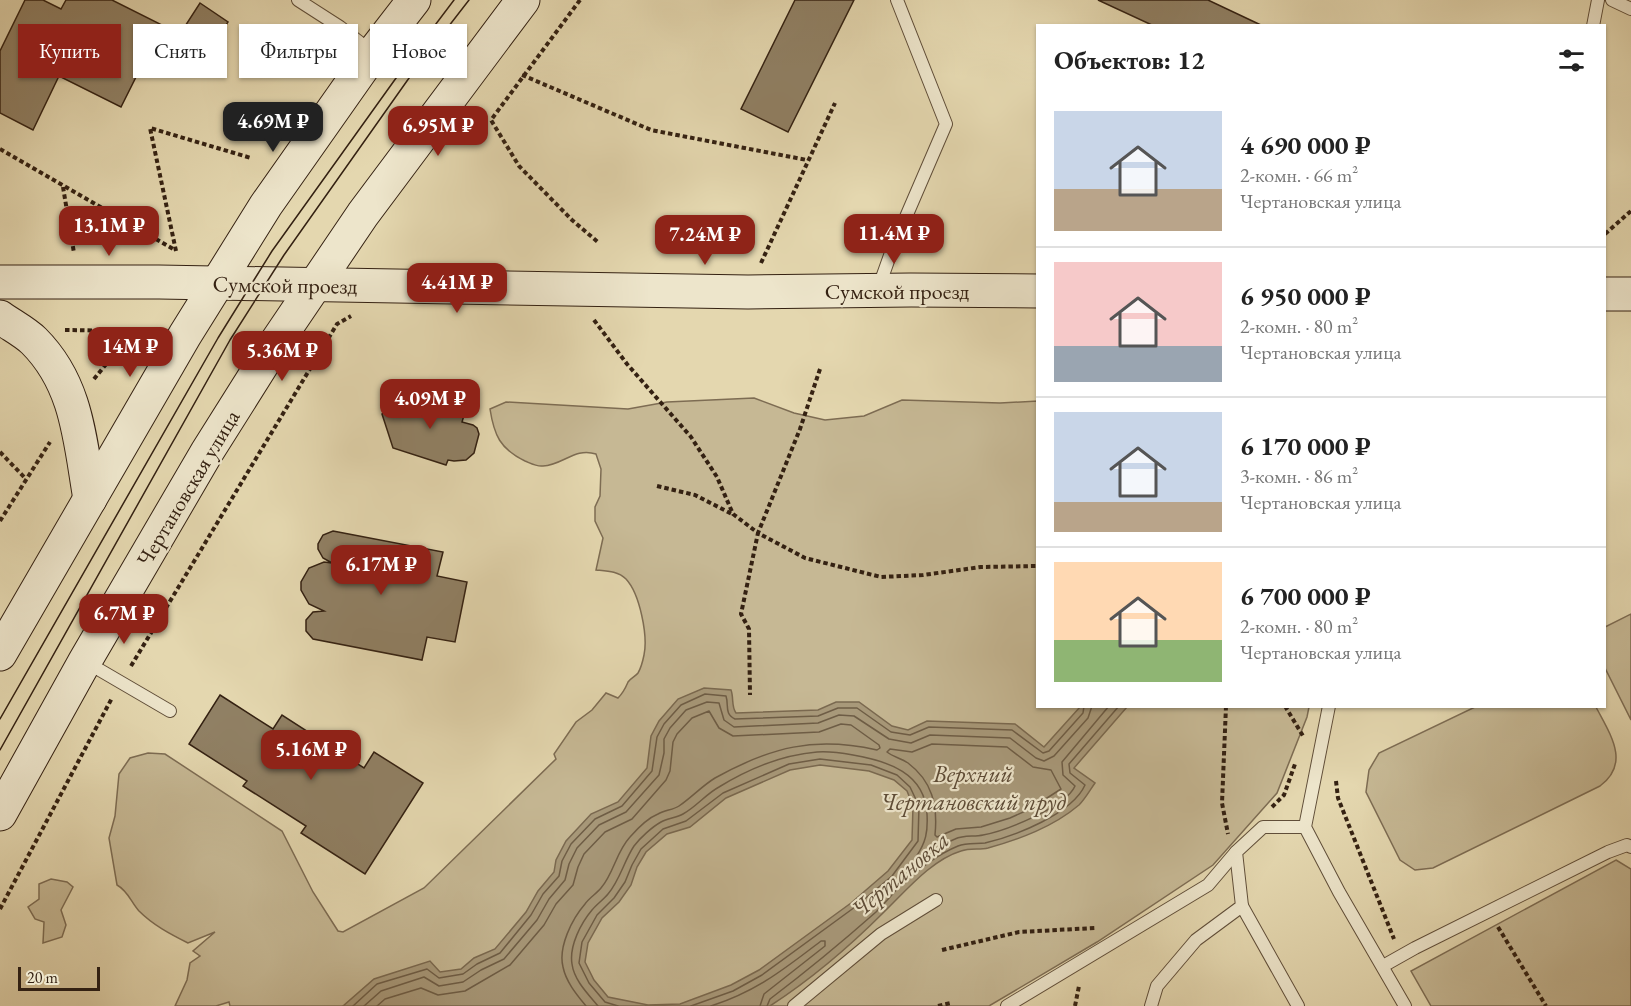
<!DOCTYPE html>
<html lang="ru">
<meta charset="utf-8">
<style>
body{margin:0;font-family:"EB Garamond",serif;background:#f6f6f6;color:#222;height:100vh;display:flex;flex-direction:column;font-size:22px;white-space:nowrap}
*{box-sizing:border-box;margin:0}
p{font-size:20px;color:#767676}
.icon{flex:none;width:33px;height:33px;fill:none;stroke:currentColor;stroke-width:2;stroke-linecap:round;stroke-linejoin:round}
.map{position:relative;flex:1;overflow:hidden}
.panel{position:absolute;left:1036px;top:24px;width:570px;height:684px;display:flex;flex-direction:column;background:#fff;border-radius:0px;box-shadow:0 2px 4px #0004}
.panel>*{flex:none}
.banner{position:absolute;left:18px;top:24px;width:570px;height:54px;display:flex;gap:12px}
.scale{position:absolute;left:18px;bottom:15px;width:82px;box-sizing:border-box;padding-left:6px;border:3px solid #342112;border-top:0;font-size:16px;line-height:21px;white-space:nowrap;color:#342112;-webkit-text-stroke:4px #ede5cb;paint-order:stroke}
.price{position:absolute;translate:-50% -51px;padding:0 14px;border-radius:12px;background:#8f2418;color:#fff;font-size:20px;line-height:39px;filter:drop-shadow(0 2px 3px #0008)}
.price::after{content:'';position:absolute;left:50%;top:36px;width:18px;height:14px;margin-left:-9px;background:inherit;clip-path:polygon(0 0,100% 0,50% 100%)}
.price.selected{background:#222;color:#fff}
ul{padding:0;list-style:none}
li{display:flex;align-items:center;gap:18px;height:150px;padding:0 18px}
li+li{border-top:2px solid #e0e0e0}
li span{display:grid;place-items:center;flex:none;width:168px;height:120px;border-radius:0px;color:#555}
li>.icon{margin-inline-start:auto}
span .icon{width:72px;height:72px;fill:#fffc;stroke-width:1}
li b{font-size:26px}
h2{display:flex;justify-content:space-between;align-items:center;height:72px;padding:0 18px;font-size:26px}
.pill{padding:0 21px;border-radius:0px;background:#fff;box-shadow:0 2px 4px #0004;font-size:21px;line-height:54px}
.pill.selected{background:#8f2418;color:#fff}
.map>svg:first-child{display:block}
</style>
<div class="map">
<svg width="1631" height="1006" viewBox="0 0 1631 1006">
<rect width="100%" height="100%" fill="#e4d7af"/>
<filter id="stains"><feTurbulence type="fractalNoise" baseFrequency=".00333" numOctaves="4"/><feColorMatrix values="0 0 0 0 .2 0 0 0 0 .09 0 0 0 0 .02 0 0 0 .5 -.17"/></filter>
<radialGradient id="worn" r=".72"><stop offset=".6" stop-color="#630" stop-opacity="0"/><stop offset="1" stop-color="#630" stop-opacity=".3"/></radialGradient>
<g fill="#c6b894" stroke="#7d6c53" stroke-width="1.5">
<path d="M754,398l40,15 31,7 39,-4 38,-16 98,3 38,-2v305l271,1 -2,10 -30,76 -64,72 -116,77 -108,64h-759l-1,-4 -13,4h-41l12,-26 3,-17 10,-7 -7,-5 22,-19 -27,11c-18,-9 -35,-18 -49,-32 -8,-9 -11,-20 -22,-26l-8,-47 6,-22 4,-42 11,-16 18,-5 17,1 117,77 31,61 25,39 5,1 81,-44 132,-129 -2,-5 22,-32 16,-12 14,-17 12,5c6,-6 7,-9 10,-16 3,-4 8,-6 10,-9 3,-5 5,-13 6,-18 4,-19 -4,-61 -18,-76 -8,-8 -19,-8 -30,-9l7,-32 -8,-17v-14l5,-11 1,-27 -5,-15c-21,-7 -33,11 -53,12 -6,1 -13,-3 -18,-5 -25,-12 -31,-26 -35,-52l16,-7 122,7 39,-7z"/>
<path d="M1631,614v106l-26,-52v-41z"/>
<path d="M1475,707h121c14,27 35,56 4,79l-167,82 -18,2 -15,-10 -34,-68 3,-22 10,-17z"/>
<path d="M1616,860l15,9v137h-200l-20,-35z"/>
<path d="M51,879l16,3 6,5 -12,23 5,15 -4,12 -19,6 1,-21 -9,-3 -7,-12 11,-8v-15z"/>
</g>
<path fill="#a8997a" stroke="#7a6950" stroke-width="1.5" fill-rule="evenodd" d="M704,688l27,2c3,8 0,16 5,23l82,-3 18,-8h23l33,24 16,4 19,-9 88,3 29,23 36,-40h47l-53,61 21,15c-5,7 -10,16 -16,22 -26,22 -59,34 -91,43 -8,2 -18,0 -27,3 -30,9 -56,41 -78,62 -34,34 -73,67 -113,93h-427l31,-27 56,-18 10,11 21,-3 13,-11 21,-9 31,-37 12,-21 16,-19 2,-12 10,-19 25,-27 27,-12 29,-34 4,-32 8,-15 19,-22zM820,765l49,6 25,9 13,11 6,15 -1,34 -24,31 -37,32 -92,67 -28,15 -51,19 -32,1 -40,-8 -14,-17 -9,-18 3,-19 14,-25 17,-16 12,-17 6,-18 9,-15 21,-18 23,-7 36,-29 64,-28z"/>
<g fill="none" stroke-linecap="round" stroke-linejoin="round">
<g stroke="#6e5d46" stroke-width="1.5">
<path d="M932,744l75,3 26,20 18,3 10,19 -31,20 -20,9 -29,9 -25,2 -19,8 -2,-2c3,-30 -3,-54 -27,-72 -7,-5 -15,-6 -21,-11l3,-3 22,3z"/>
<path d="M353,1006l24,-22 50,-15 12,9 24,-4 14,-10 23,-11 31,-38 12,-21 16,-18 3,-15 9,-17 24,-25 27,-13 30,-35 5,-34 7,-13 17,-19 24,-11 21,2c3,9 -2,18 9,23l83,-3 20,-8h19l34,24 19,3 19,-8 83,3 31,23 6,-2 34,-38 1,-7"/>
<path d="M364,1006l17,-15 43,-14 15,9 24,-4 18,-12 23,-11 33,-39 12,-21 16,-19 4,-16 8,-16 22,-23 27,-13 33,-37 5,-22v-14l6,-11 16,-18 21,-8 12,1 5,17 10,7 84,-4 21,-8 15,1 35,23 22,4 19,-8 80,3 26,20 8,3 10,-5 34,-38 4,-12"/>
<path d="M377,1006l8,-7 36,-11 17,7 27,-4 45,-26 34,-40 12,-21 17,-19 5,-18 6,-13 21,-22 27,-13 34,-39 4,-9 3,-29 4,-8 15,-16 17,-7 10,17 14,8 86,-4 22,-8 10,1 28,20 1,3 -3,2c-63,-14 -106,-3 -162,28 -13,8 -23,19 -36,28 -6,4 -14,4 -21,8 -10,4 -21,15 -28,23 -14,15 -16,36 -29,51 -5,6 -12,10 -16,16 -13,15 -27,43 -22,63 3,15 14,28 23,39"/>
<path d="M598,1006c-10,-12 -24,-26 -26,-42 -3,-18 9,-41 20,-54 5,-6 11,-10 16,-16 12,-14 16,-33 26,-48 6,-8 18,-19 27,-24 7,-4 15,-4 22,-8 13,-7 23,-20 36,-27 29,-18 64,-32 98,-35 12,-1 25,1 36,3 35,6 72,18 74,59 1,18 -1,28 -11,43l4,4c11,-8 22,-17 35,-22 9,-4 19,-2 28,-4 22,-4 83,-28 92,-49l-12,-11 -1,-13 47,-56"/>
<path d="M618,1006l-13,-4 -16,-19 -10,-20 3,-21 15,-27 17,-17 11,-16 7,-17 9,-16 22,-20 23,-8 37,-28 66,-29 31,-5 51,6 26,10 13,12 9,19 -1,35 -26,35 -37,31 -93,68 -29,16 -42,15"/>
<path d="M711,1006c46,-15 72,-36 110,-65h4v5l-61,48 -4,12"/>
<path d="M767,1006l3,-7c37,-28 72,-57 106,-87 8,-8 15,-16 22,-24 17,-16 38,-33 60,-42 8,-3 18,-2 27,-3 30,-7 87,-29 100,-58l-15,-12 -1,-9 50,-58"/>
</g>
</g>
<g fill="#908064" stroke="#342112" stroke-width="1.5">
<path d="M25,0h18l18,9 5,-9h46l50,25 -41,82 -62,-31 -26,54 -33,-17v-62z"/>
<path d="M795,0h59l-66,132 -47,-23z"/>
<path d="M1098,0h110l55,26h-109z"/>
<path d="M200,3l28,19 -33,51 -28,-19z"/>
<path d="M409,393l56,19 -3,10 11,3 4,3 2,6 -5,19 -8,7 -12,1 -6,-1 -2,5 -53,-17 -11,-34z"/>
<path d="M333,531l110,21 -6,24 30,6 -12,60 -28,-5 -5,23 -109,-21 -7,-8v-11l7,-8 11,-1 -15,-7 -8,-14v-8l8,-14 15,-6 8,1 -9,-5 -5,-9v-5l5,-9z"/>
<path d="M220,695l53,34 9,-14 82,53 10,-16 49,31 -58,91 -64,-41 5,-7 -63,-40 4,-5 -58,-37z"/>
</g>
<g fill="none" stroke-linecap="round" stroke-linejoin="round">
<g stroke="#604e39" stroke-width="14">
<g id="lane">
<path d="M298,0l42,27 32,25"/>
<path d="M1612,0l19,9"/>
<path d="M1593,26l5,-26"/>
<path d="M878,289l15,-42 53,-123 -49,-124"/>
<path d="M86,662l84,49"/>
<path d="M1329,706l-24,121 34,65 66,114"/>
<path d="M1242,906l56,100"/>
<path d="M1383,966l32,-18 193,-96 19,-7 4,2"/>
<path d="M794,1006l87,-72 55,-34"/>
<path d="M1007,1006l201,-121 28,-33"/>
<path d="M1151,1006l6,-20 39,-46 46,-34 -6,-54 27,-25h42"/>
</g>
</g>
<g stroke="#342112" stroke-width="35">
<g id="secondary">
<path d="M0,282h159l589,10 163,-2 127,1"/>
<path d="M1605,294h26"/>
<path d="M0,317c11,8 25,15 34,24 44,44 46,101 56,158"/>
<path d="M0,654l185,-319 81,-130 107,-152 41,-53"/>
<path d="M0,814l85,-153 122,-209 68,-108 88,-130 160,-214"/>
</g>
</g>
<g stroke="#342112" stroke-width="4" stroke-dasharray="4.5 3" stroke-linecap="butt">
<path d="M580,0l-89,120 28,46 53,54 27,23"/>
<path d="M522,75l129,55 156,30"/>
<path d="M0,149l175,101"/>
<path d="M63,187l11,66"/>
<path d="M1605,234l26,-23"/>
<path d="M176,251l-26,-123 101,30"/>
<path d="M761,263l74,-160"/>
<path d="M594,320l33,44 64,73 26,40 16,37 25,19 -17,81 8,15 1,66"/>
<path d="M65,330l67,1"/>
<path d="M820,369l-20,60 -42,104 47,25 76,19 42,-2 58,-8 57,-1"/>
<path d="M94,379l39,-48"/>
<path d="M0,452l26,27"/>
<path d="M657,486l38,9 37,19"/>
<path d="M0,521l50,-79"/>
<path d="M131,666l206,-342 14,-8"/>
<path d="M1226,706l-4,97 6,31"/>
<path d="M1285,706l18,30"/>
<path d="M1336,781l2,17 56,141"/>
<path d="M1272,807l12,-12 11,-31"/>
<path d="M0,909l112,-211"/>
<path d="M1498,927l48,79"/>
<path d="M942,950l77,-18 76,-4"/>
<path d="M938,1006l13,-3"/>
<path d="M1075,1006l4,-20"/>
</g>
<use href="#lane" stroke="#ede5cb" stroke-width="12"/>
<use href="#secondary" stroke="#ede5cb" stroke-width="33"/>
<g stroke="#342112" stroke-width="1.5">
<path d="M0,719l218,-381 54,-87 142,-198 40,-53"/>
<path d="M0,750l230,-410 54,-85 130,-184 55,-71"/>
</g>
</g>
<g text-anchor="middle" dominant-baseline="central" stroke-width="4.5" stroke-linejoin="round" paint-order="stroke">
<g font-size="22" fill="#342112" stroke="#ede5cb">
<text transform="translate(285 285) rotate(1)">Сумской проезд</text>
<text x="897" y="291">Сумской проезд</text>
<text transform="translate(188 488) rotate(-59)">Чертановская улица</text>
</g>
<g font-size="24" font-style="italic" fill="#5d4b36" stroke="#ede5cb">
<text x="973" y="773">Верхний<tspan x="973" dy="28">Чертановский пруд</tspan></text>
<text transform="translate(900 874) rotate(-40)">Чертановка</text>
</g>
</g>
<rect width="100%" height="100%" filter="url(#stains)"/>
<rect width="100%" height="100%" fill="url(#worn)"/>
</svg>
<div class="scale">20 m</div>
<b class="price selected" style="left:273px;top:153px">4.69M ₽</b>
<b class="price" style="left:438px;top:157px">6.95M ₽</b>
<b class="price" style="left:109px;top:257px">13.1M ₽</b>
<b class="price" style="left:894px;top:265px">11.4M ₽</b>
<b class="price" style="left:705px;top:266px">7.24M ₽</b>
<b class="price" style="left:457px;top:314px">4.41M ₽</b>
<b class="price" style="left:130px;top:378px">14M ₽</b>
<b class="price" style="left:282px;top:382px">5.36M ₽</b>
<b class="price" style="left:430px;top:430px">4.09M ₽</b>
<b class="price" style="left:381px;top:596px">6.17M ₽</b>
<b class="price" style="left:124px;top:645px">6.7M ₽</b>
<b class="price" style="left:311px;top:781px">5.16M ₽</b>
<div class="banner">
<a class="pill selected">Купить</a>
<a class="pill">Снять</a>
<a class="pill">Фильтры</a>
<a class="pill">Новое</a>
</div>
<section class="panel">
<h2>Объектов: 12<svg class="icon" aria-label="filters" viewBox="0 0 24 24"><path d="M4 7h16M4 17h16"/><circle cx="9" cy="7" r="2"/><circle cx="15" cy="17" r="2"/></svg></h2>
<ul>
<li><span style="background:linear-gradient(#c9d6e8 65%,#b9a48a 0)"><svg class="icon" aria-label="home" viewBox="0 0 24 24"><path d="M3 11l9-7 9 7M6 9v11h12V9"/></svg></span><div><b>4 690 000 ₽</b><p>2-комн. · 66 m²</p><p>Чертановская улица</p></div></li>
<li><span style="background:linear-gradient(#f6c9c9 70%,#9aa5b1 0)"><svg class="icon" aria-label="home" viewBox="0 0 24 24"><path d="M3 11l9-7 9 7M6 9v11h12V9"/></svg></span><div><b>6 950 000 ₽</b><p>2-комн. · 80 m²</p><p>Чертановская улица</p></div></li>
<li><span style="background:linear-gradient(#c9d6e8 75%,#b9a48a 0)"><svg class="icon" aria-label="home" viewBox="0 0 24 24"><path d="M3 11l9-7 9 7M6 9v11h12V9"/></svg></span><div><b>6 170 000 ₽</b><p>3-комн. · 86 m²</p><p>Чертановская улица</p></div></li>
<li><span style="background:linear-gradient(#ffd9b3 65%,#8fb573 0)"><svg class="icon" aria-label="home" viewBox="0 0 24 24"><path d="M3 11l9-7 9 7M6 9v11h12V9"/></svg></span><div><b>6 700 000 ₽</b><p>2-комн. · 80 m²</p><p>Чертановская улица</p></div></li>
</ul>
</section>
</div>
